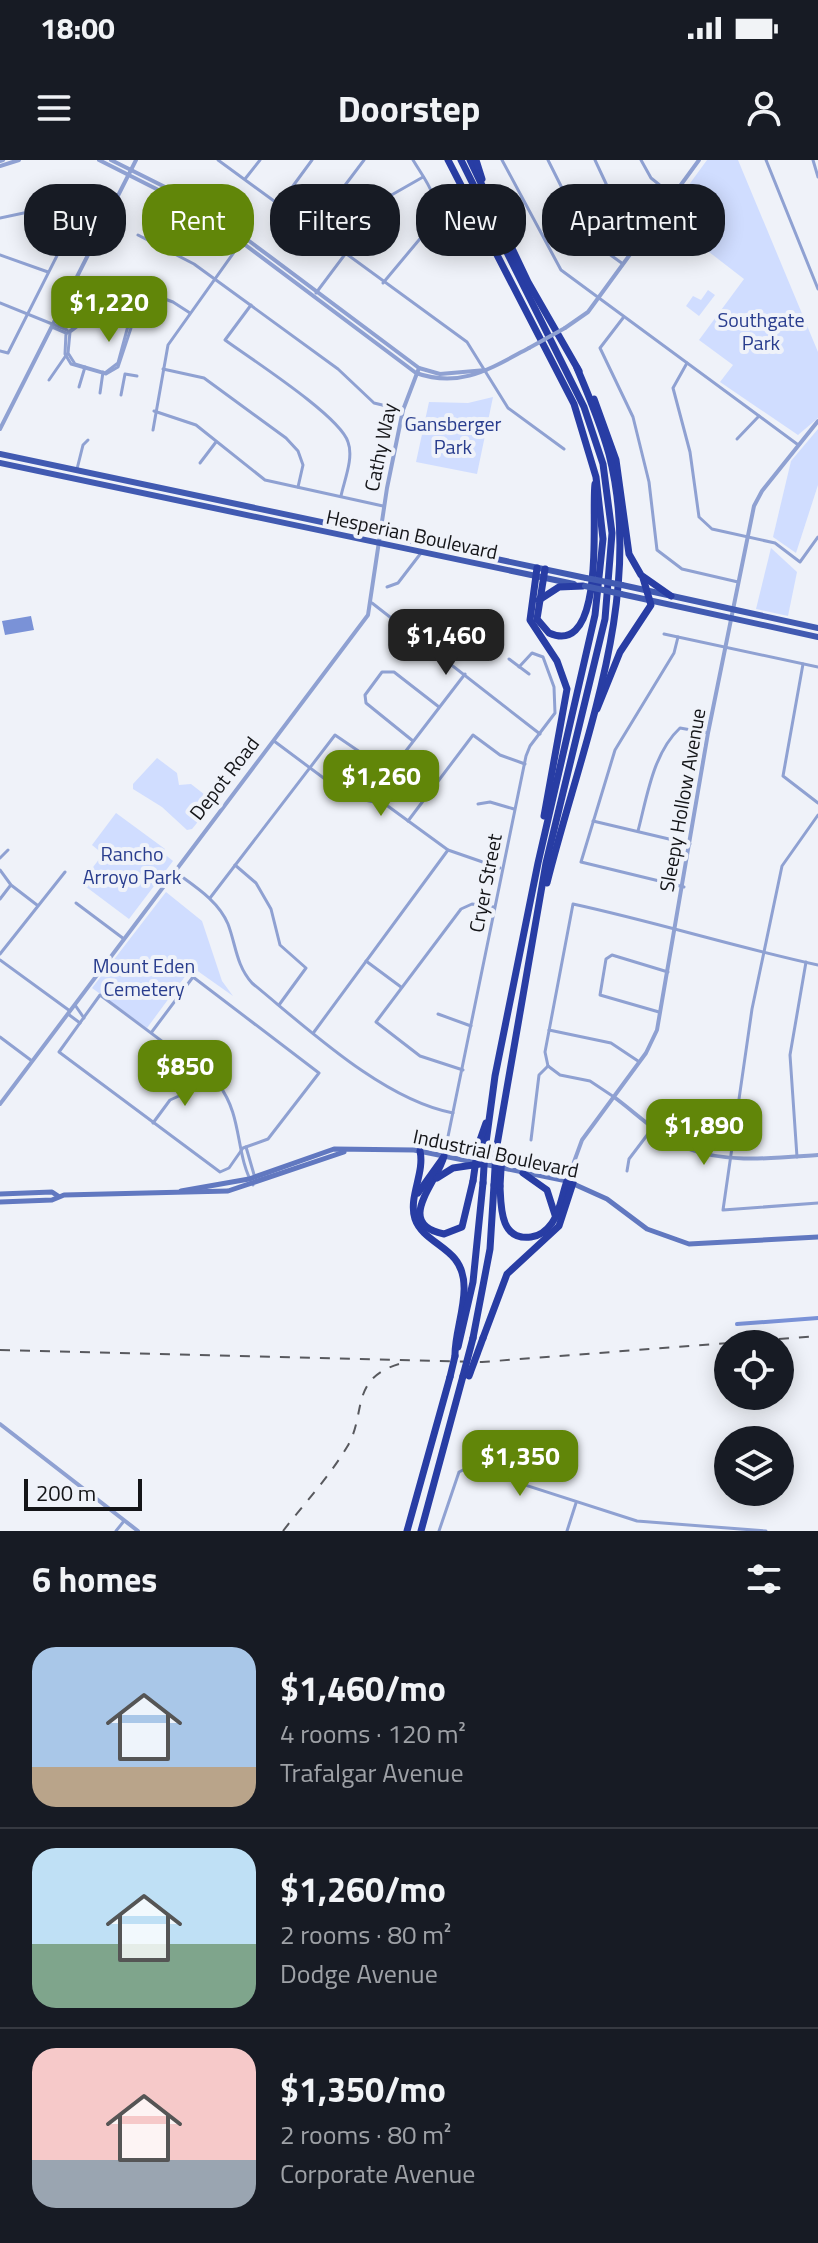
<!DOCTYPE html>
<meta charset="utf-8">
<style>
body{margin:0;font-family:"Titillium Web",sans-serif;background:#242831;color:#f1f3f6;height:100vh;display:flex;flex-direction:column;font-size:30px;white-space:nowrap}
*{box-sizing:border-box;margin:0}
p{font-size:26px;color:#9ea1a6}
.icon{flex:none;width:44px;height:44px;fill:none;stroke:currentColor;stroke-width:2;stroke-linecap:round;stroke-linejoin:round}
.map{position:relative;height:1371px;overflow:hidden}
.sheet{display:flex;flex-direction:column;background:#171b24;flex:1}
.sheet>*{flex:none}
.banner{position:absolute;left:24px;top:24px;width:770px;height:72px;display:flex;gap:16px}
.fabs{position:absolute;left:714px;top:1170px;display:grid;gap:16px}
.fabs a{display:grid;place-items:center;width:80px;height:80px;border-radius:50%;background:#171b24;box-shadow:0 4px 20px #0003;font-size:40px}
.scale{position:absolute;left:24px;bottom:20px;width:118px;box-sizing:border-box;padding-left:8px;border:4px solid #141518;border-top:0;font-size:22px;line-height:28px;white-space:nowrap;color:#141518;-webkit-text-stroke:6px #eff2f9;paint-order:stroke}
.price{position:absolute;translate:-50% -68px;padding:0 18px;border-radius:16px;background:#618609;color:#fff;font-size:26px;line-height:52px;filter:drop-shadow(0 2px 4px #0008)}
.price::after{content:'';position:absolute;left:50%;top:48px;width:24px;height:18px;margin-left:-12px;background:inherit;clip-path:polygon(0 0,100% 0,50% 100%)}
.price.on{background:#222;color:#fff}
ul{padding:0;list-style:none}
li{display:flex;align-items:center;gap:24px;height:200px;padding:0 32px}
li+li{border-top:2px solid #363941}
li span{display:grid;place-items:center;flex:none;width:224px;height:160px;border-radius:24px;color:#555}
li>.icon{margin-inline-start:auto}
span .icon{width:96px;height:96px;fill:#fffc;stroke-width:1}
li b{font-size:34px}
h2{display:flex;justify-content:space-between;align-items:center;height:96px;padding:0 32px;font-size:34px}
.chip{padding:0 28px;border-radius:32px;background:#171b24;box-shadow:0 4px 20px #0003;font-size:28px;line-height:72px}
.chip.on{background:#618609;color:#fff}
.status{display:flex;justify-content:space-between;align-items:center;height:56px;padding:0 40px;background:#171b24;direction:ltr}
.status svg{height:22px;fill:currentColor}
header{display:flex;justify-content:space-between;align-items:center;height:104px;padding:0 32px;background:#171b24;font-size:36px;font-weight:700}
.map>svg:first-child{display:block}
</style>
<div class="status"><b>18:00</b><svg viewBox="0 0 49 12"><path d="M0 12V9h3v3zM5 12V6h3v6zM10 12V3h3v9zM15 12V0h3v12zM26 1h20v11H26zM47 4h2v5h-2z"/></svg></div>
<header><svg class="icon" aria-label="menu" viewBox="0 0 24 24"><path d="M4 6h16M4 12h16M4 18h16"/></svg>Doorstep<svg class="icon" aria-label="person" viewBox="0 0 24 24"><circle cx="12" cy="8" r="4"/><path d="M4 21q1-7 8-7t8 7"/></svg></header>
<div class="map">
<svg width="818" height="1371" viewBox="0 0 818 1371">
<rect width="100%" height="100%" fill="#eff2f9"/>
<g fill="#d0ddff">
<path d="M707,0h31l80,192v66l-20,17 -78,-53 13,-17 -34,-25 45,-61 -44,-34 -6,7 -20,-14 5,-6 20,13 -35,-26z"/>
<path d="M708,130l7,5 -16,21 -13,-10 7,-10 8,4z"/>
<path d="M493,237l-16,77 -61,-12 13,-60 39,1z"/>
<path d="M818,269v56l-22,68 -23,-16 18,-76z"/>
<path d="M771,388l26,24 -9,44 -32,-7z"/>
<path d="M157,598l20,15 2,12 12,-1 23,18 -22,27 -5,1 -25,-23 -29,-18v-5z"/>
<path d="M116,653l49,36 -2,4 10,8 -44,58 -48,-36 22,-29 -11,-9z"/>
<path d="M166,732l36,29 20,60 11,15 -41,-29 -45,61 -55,-40z"/>
</g>
<path fill="#7a92d7" d="M31,456l3,14 -29,5 -3,-14z"/>
<g fill="none" stroke-linecap="round" stroke-linejoin="round">
<path stroke="#7a92d7" stroke-width="4" d="M737,1164l81,-6"/>
<g stroke="#8fa1d2" stroke-width="3">
<path d="M218,0l249,182 41,66 56,41"/>
<path d="M502,0l59,110 236,174"/>
<path d="M548,0l39,78 36,26"/>
<path d="M595,0l21,45 32,26"/>
<path d="M641,0l10,18 21,17"/>
<path d="M766,0l52,129"/>
<path d="M813,0l5,17"/>
<path d="M245,19l15,-19"/>
<path d="M279,45l33,-45"/>
<path d="M0,58l66,-14 39,15"/>
<path d="M312,69l52,-69"/>
<path d="M138,75l56,29 144,105 36,34 29,7"/>
<path d="M0,95l48,17"/>
<path d="M113,120l60,22 17,11"/>
<path d="M383,123l51,-61c7,-24 -9,-42 -21,-62"/>
<path d="M316,133l72,-96 35,-20"/>
<path d="M0,143l67,27"/>
<path d="M251,145l-26,35c26,19 115,76 123,102 6,16 -4,39 -7,54"/>
<path d="M94,154l29,5 5,7 -10,37 -13,10 -30,-9 -7,-11 2,-21z"/>
<path d="M623,158l-23,30 33,69 16,65 8,68 25,19 56,13"/>
<path d="M52,167l14,6 -1,21 6,10 35,10 12,-7 13,-39 -8,-12 -29,-4 -28,22"/>
<path d="M0,191l8,2 73,-145"/>
<path d="M687,203l-14,25 17,64 9,65 13,12 63,14 25,19 18,-25"/>
<path d="M163,209l41,9 82,60 12,13 5,14 -5,22"/>
<path d="M49,220l18,-26"/>
<path d="M79,227l6,-20"/>
<path d="M100,233l3,-21"/>
<path d="M121,235l4,-21 12,2"/>
<path d="M154,251l42,14 69,55 118,26"/>
<path d="M153,270l15,-85 74,-104"/>
<path d="M737,279l22,-23"/>
<path d="M200,303l16,-21"/>
<path d="M77,309l6,-24 5,-5"/>
<path d="M387,427l11,-4 23,-30"/>
<path d="M372,443l168,131"/>
<path d="M664,474l154,33"/>
<path d="M678,477l-4,16 -59,97 -34,112 103,25"/>
<path d="M509,499l20,15"/>
<path d="M803,504l-20,112 35,27"/>
<path d="M274,581l75,56 36,7 63,46 52,18"/>
<path d="M413,581l-47,-38 -1,-8 17,-23h12l45,35"/>
<path d="M478,644l12,-2 24,7"/>
<path d="M818,655l-36,51 -30,143 -29,201 95,-7"/>
<path d="M408,661l65,-86 27,20 25,9"/>
<path d="M593,661l97,23"/>
<path d="M638,671c9,-34 15,-78 42,-103l28,5"/>
<path d="M0,698l8,-8"/>
<path d="M235,705l21,18 15,26 9,36 26,23 -27,37"/>
<path d="M0,710l11,15 26,20"/>
<path d="M174,711c20,15 44,29 54,53 8,21 8,41 24,59 55,45 131,117 201,130"/>
<path d="M210,738l125,-163 41,28h12l14,-7 63,-82"/>
<path d="M0,739l10,-13"/>
<path d="M76,743l48,36"/>
<path d="M0,794l65,-82"/>
<path d="M0,800l70,51"/>
<path d="M366,801l35,26"/>
<path d="M75,845l9,13"/>
<path d="M659,852l-59,-17 6,-36 6,-4 56,17"/>
<path d="M68,854l12,9"/>
<path d="M438,854l33,12"/>
<path d="M549,870l62,13 27,18"/>
<path d="M314,872l134,-182"/>
<path d="M151,873l42,-56 126,96 -51,66 -25,9 -14,20 -9,4 -161,-120 41,-57c38,28 75,56 112,84"/>
<path d="M0,877l32,24"/>
<path d="M548,906l-3,-14 28,-148c83,18 162,43 245,61"/>
<path d="M548,906l12,9 30,6 24,16"/>
<path d="M463,910l-43,-14 -44,-34 85,-113 11,-5 22,3"/>
<circle cx="215" cy="922" r="5"/>
<path d="M219,925c24,32 16,69 34,100"/>
<path d="M153,963l17,-23 40,-18"/>
<path d="M531,980l8,-65 9,-9"/>
<path d="M246,987l9,31"/>
<path d="M444,996l82,-400 4,-10 25,-33 -1,-26 -11,-30 -11,-4 -13,14"/>
<path d="M797,997l-7,-102 16,-93"/>
<path d="M627,1011l2,-12 25,-33"/>
<path d="M116,1371l8,-10"/>
<path d="M439,1371l20,-59 10,-5 168,54 129,10"/>
<path d="M567,1371l9,-28"/>
</g>
<g stroke="#8fa1d2" stroke-width="4">
<path d="M99,0l101,51 216,162c45,16 75,-5 113,-25"/>
<path d="M111,0l90,45 218,163 21,6 46,-4"/>
<path d="M0,1l3,-1"/>
<path d="M0,6l19,-6"/>
<path d="M565,168l23,-16 111,-152"/>
<path d="M0,269l136,-269"/>
<path d="M614,937c22,16 46,40 72,51 41,16 89,10 132,7"/>
<path d="M0,944l368,-489 19,-127 16,-78 16,-42"/>
<path d="M567,1021l15,-41 64,-87 11,-23 51,-297 46,-227 8,-15 56,-70"/>
<path d="M0,1264l138,107"/>
</g>
<g stroke="#6178c0" stroke-width="5">
<path d="M181,1031l68,-12 85,-30 80,1 153,31 40,18 40,30 42,15 129,-7"/>
<path d="M0,1034l52,-2 6,4"/>
<path d="M0,1042l52,-2 12,-5 164,-4 116,-39"/>
</g>
<g stroke="#415ab1" stroke-width="6">
<path d="M0,294l586,124"/>
<path d="M0,303l574,121"/>
<path d="M622,425l196,43"/>
<path d="M621,434l197,43"/>
</g>
<g stroke="#283da4" stroke-width="7">
<path d="M448,0l126,244 22,73 7,62 -8,76 -57,248 -43,213 -10,74"/>
<path d="M461,0l123,247 19,57 9,69 -7,86 -59,244 -50,288"/>
<path d="M470,0l58,122 51,89"/>
<path d="M476,0l6,19"/>
<path d="M594,239l22,61 13,94 12,21 30,21"/>
<path d="M537,408l-7,52 27,41 10,28 -23,127"/>
<path d="M545,409l-8,50 12,14c58,26 42,-122 46,-149"/>
<path d="M539,440l20,-13 24,-1"/>
<path d="M597,549l23,-57 31,-47 -8,-27"/>
<path d="M547,723c34,-137 99,-286 62,-429 -8,-29 -20,-58 -32,-86"/>
<path d="M478,986l8,-23"/>
<path d="M420,991c5,22 -12,46 -5,68 6,18 29,26 40,40 21,26 -1,68 0,97"/>
<path d="M444,996c-6,26 -51,68 0,78l18,-7 11,-46"/>
<path d="M523,1013l24,17 8,25"/>
<path d="M437,1018l16,-10 27,-4"/>
<path d="M500,1026c1,21 0,55 31,51 9,-1 16,-7 21,-14 8,-11 10,-28 15,-42"/>
<path d="M418,1033l25,-35"/>
<path d="M473,1178l17,-89 4,-64"/>
<path d="M483,1178l24,-64 52,-48 14,-43"/>
<path d="M458,1187l15,-65 10,-99"/>
<path d="M407,1371l43,-154"/>
<path d="M421,1371l42,-155"/>
</g>
<g stroke="#58595e" stroke-width="2" stroke-dasharray="10 10" stroke-linecap="butt">
<path d="M0,1190l482,12 336,-26"/>
<path d="M283,1371c21,-27 46,-54 64,-84 20,-33 2,-68 52,-83"/>
</g>
<path stroke="#8fa1d2" stroke-width="4" d="M529,188l36,-20"/>
<g stroke="#415ab1" stroke-width="6">
<path d="M586,418l36,7"/>
<path d="M585,426l36,8"/>
</g>
<g stroke="#283da4" stroke-width="7">
<path d="M473,1021l5,-35"/>
<path d="M483,1023l2,-33"/>
<path d="M494,1025l2,-34"/>
<path d="M500,1026l2,-34"/>
<path d="M463,1216l10,-38"/>
<path d="M469,1216l14,-38"/>
<path d="M450,1217l5,-21"/>
</g>
</g>
<g text-anchor="middle" dominant-baseline="central" stroke-width="8" stroke-linejoin="round" paint-order="stroke">
<g font-size="20" fill="#293d8e" stroke="#eff2f9">
<text x="761" y="159">Southgate<tspan x="761" dy="23">Park</tspan></text>
<text x="453" y="263">Gansberger<tspan x="453" dy="23">Park</tspan></text>
<text x="132" y="693">Rancho<tspan x="132" dy="23">Arroyo Park</tspan></text>
<text x="144" y="805">Mount Eden<tspan x="144" dy="23">Cemetery</tspan></text>
</g>
<g font-size="20" fill="#141518" stroke="#eff2f9">
<text transform="translate(380 287) rotate(-78)">Cathy Way</text>
<text transform="translate(412 374) rotate(12)">Hesperian Boulevard</text>
<text transform="translate(224 618) rotate(-52)">Depot Road</text>
<text transform="translate(682 640) rotate(-80)">Sleepy Hollow Avenue</text>
<text transform="translate(485 723) rotate(-79)">Cryer Street</text>
<text transform="translate(496 993) rotate(12)">Industrial Boulevard</text>
</g>
</g>
</svg>
<div class="fabs">
<a><svg class="icon" aria-label="locate" viewBox="0 0 24 24"><circle cx="12" cy="12" r="6"/><path d="M12 2v4M12 18v4M2 12h4M18 12h4"/></svg></a>
<a><svg class="icon" aria-label="layers" viewBox="0 0 24 24"><path d="M12 4l9 5-9 5-9-5zM3 14l9 5 9-5"/></svg></a>
</div>
<div class="scale">200 m</div>
<b class="price" style="left:109px;top:184px">$1,220</b>
<b class="price on" style="left:446px;top:517px">$1,460</b>
<b class="price" style="left:381px;top:658px">$1,260</b>
<b class="price" style="left:185px;top:948px">$850</b>
<b class="price" style="left:704px;top:1007px">$1,890</b>
<b class="price" style="left:520px;top:1338px">$1,350</b>
<div class="banner">
<a class="chip">Buy</a>
<a class="chip on">Rent</a>
<a class="chip">Filters</a>
<a class="chip">New</a>
<a class="chip">Apartment</a>
</div>
</div>
<section class="sheet">
<h2>6 homes<svg class="icon" aria-label="filters" viewBox="0 0 24 24"><path d="M4 7h16M4 17h16"/><circle cx="9" cy="7" r="2"/><circle cx="15" cy="17" r="2"/></svg></h2>
<ul>
<li><span style="background:linear-gradient(#a9c7e8 75%,#b9a48a 0)"><svg class="icon" aria-label="home" viewBox="0 0 24 24"><path d="M3 11l9-7 9 7M6 9v11h12V9"/></svg></span><div><b>$1,460/mo</b><p>4 rooms · 120 m²</p><p>Trafalgar Avenue</p></div></li>
<li><span style="background:linear-gradient(#bfe0f5 60%,#7fa58c 0)"><svg class="icon" aria-label="home" viewBox="0 0 24 24"><path d="M3 11l9-7 9 7M6 9v11h12V9"/></svg></span><div><b>$1,260/mo</b><p>2 rooms · 80 m²</p><p>Dodge Avenue</p></div></li>
<li><span style="background:linear-gradient(#f6c9c9 70%,#9aa5b1 0)"><svg class="icon" aria-label="home" viewBox="0 0 24 24"><path d="M3 11l9-7 9 7M6 9v11h12V9"/></svg></span><div><b>$1,350/mo</b><p>2 rooms · 80 m²</p><p>Corporate Avenue</p></div></li>
</ul>
</section>
